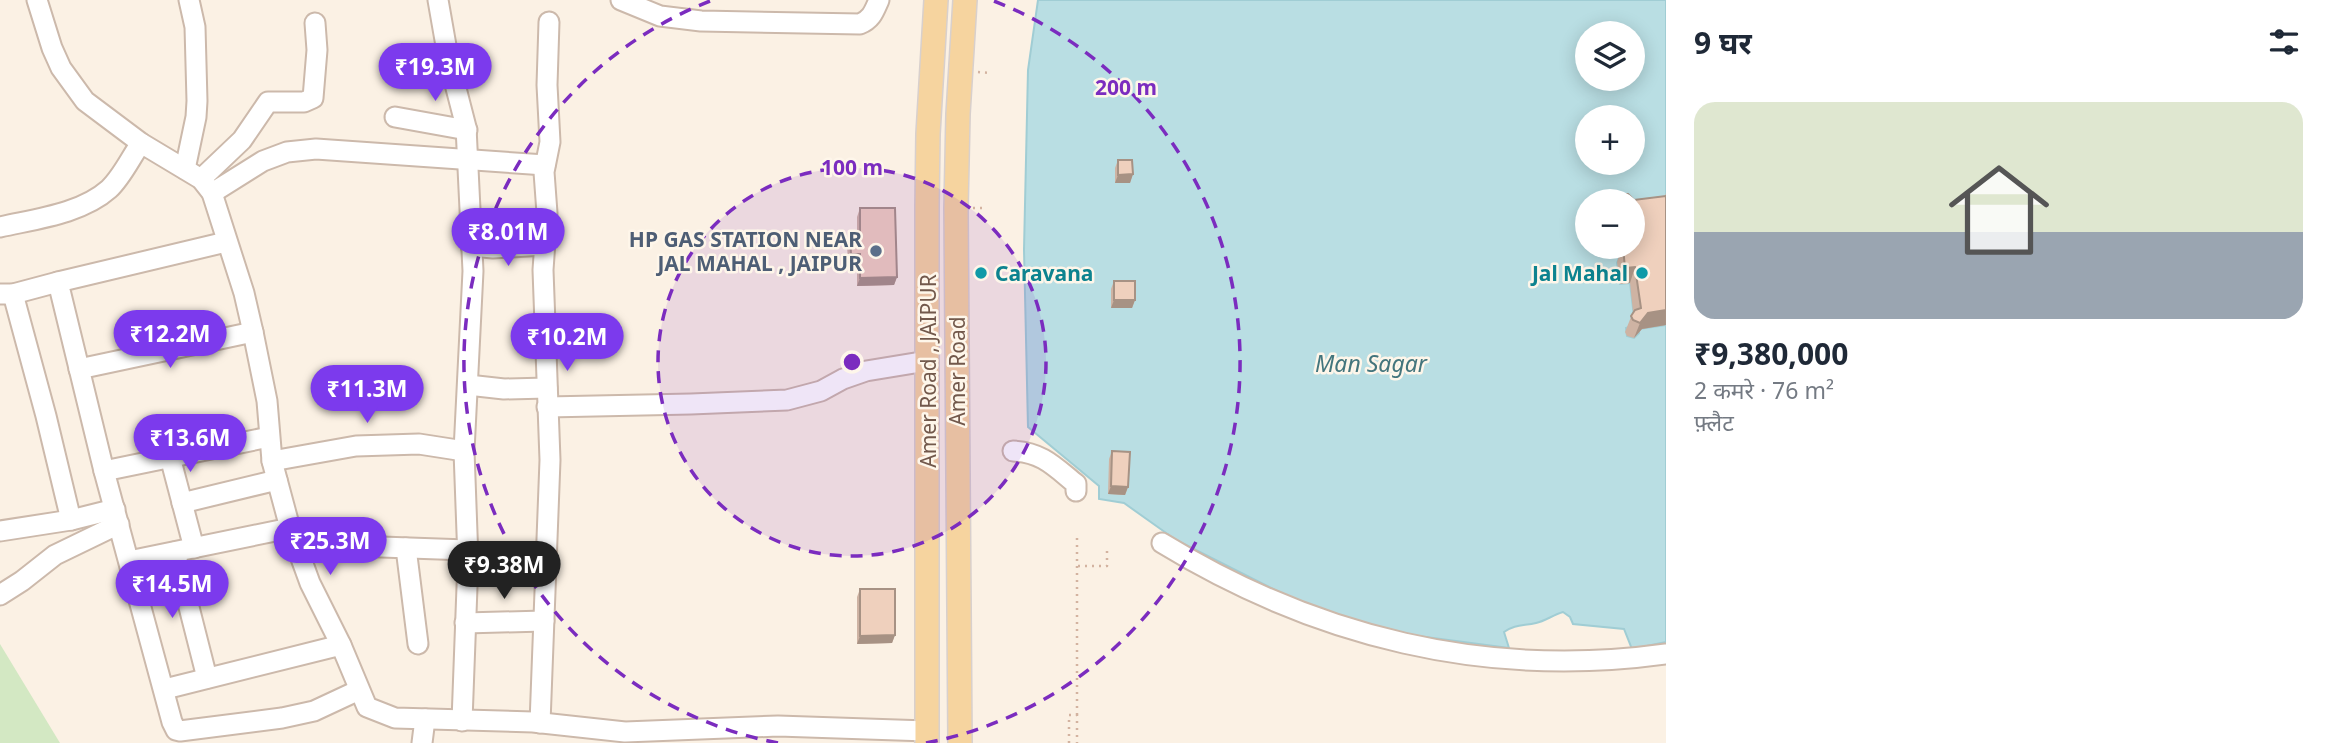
<!DOCTYPE html>
<html lang="hi">
<meta charset="utf-8">
<style>
body{margin:0;font-family:"Noto Sans","Noto Sans Devanagari",sans-serif;background:#f2f2f3;color:#1f2937;height:100vh;display:flex;flex-direction:column;font-size:26px;white-space:nowrap}
*{box-sizing:border-box;margin:0}
p{font-size:23px;color:#747a83}
.icon{flex:none;width:38px;height:38px;fill:none;stroke:currentColor;stroke-width:2;stroke-linecap:round;stroke-linejoin:round}
.map{position:relative;flex:1;overflow:hidden}
.sheet{display:flex;flex-direction:column;background:#fff;width:665px}
.sheet>*{flex:none}
.buttons{position:absolute;left:1575px;top:21px;display:grid;gap:14px}
.buttons a{display:grid;place-items:center;width:70px;height:70px;border-radius:50%;background:#fff;box-shadow:0 4px 18px #0003;font-size:35px}
.price{position:absolute;translate:-50% -60px;padding:0 16px;border-radius:24px;background:#7c3aed;color:#fff;font-size:23px;line-height:46px;filter:drop-shadow(0 2px 4px #0008)}
.price::after{content:'';position:absolute;left:50%;top:42px;width:21px;height:16px;margin-left:-10px;background:inherit;clip-path:polygon(0 0,100% 0,50% 100%)}
.price.active{background:#222;color:#fff}
ul{padding:0;list-style:none}
li{display:grid;align-content:center;gap:14px;height:371px;padding:0 28px}
li+li{border-top:2px solid #e0e1e3}
li span{display:grid;place-items:center;height:217px;border-radius:21px;color:#555}
li>.icon{margin-inline-start:auto}
span .icon{width:126px;height:126px;fill:#fffc;stroke-width:1}
li b{font-size:30px}
h2{display:flex;justify-content:space-between;align-items:center;height:84px;padding:0 28px;font-size:30px}
main{display:flex;flex:1;min-height:0}
.map>svg:first-child{display:block}
</style>
<main>
<div class="map">
<svg width="1666" height="743" viewBox="0 0 1666 743">
<rect width="100%" height="100%" fill="#fbf1e4"/>
<path fill="#d3e8c3" d="M0,644l60,99h-60z"/>
<path fill="#b9dee3" stroke="#a0cdd4" stroke-width="2" fill-rule="evenodd" d="M1038,0h628v206l-33,-5h-46v46h37l-7,16 3,21 10,-1 5,42 -9,3 1,8 7,2 5,-5v-4l27,-4v317l-34,7 -8,-20 -51,-5 -3,-7 -7,-5c-10,3 -18,9 -27,11 -12,3 -21,1 -32,9l5,16 -129,-17 -71,-24 -133,-67 -52,-37 -25,-4v-13l-71,-59 -4,-177 4,-180zM1587,33h46v46h-46zM1587,117h46v46h-46z"/>
<g fill="none" stroke-linecap="round" stroke-linejoin="round">
<g stroke="#ccb9ab" stroke-width="23">
<g id="minor">
<path d="M37,0l15,48 9,20 24,33 56,42 60,36 11,14 32,100 9,39 14,69 5,60 18,67 20,55 31,62 26,62 28,11 138,4 92,10 153,-6 149,5"/>
<path d="M438,0l10,57 18,70 7,144 -9,180 4,109 -6,161"/>
<path d="M621,0l39,16 41,5 159,3c12,-5 14,-13 19,-24"/>
<path d="M395,117l72,13"/>
<path d="M185,169l11,-52 1,-16 -2,-74 -6,-27"/>
<path d="M201,179l41,-39 26,-38h36l9,-4 4,-48 -2,-27"/>
<path d="M212,193l51,-32 24,-9 29,-3 229,16"/>
<path d="M0,227c35,-8 81,-13 109,-38 13,-12 22,-32 32,-46"/>
<path d="M226,242l-168,40 46,189 68,251 4,8 4,1 102,-13 32,-7 45,-21"/>
<path d="M471,246l22,2 52,-3"/>
<path d="M1,294h12l45,-12"/>
<path d="M13,294l33,122 25,104"/>
<path d="M79,369l174,-37"/>
<path d="M468,385l36,4 43,-1"/>
<path d="M547,407l144,-3 96,-4 34,-9 22,-12 23,-8 61,-10"/>
<path d="M1013,451c29,1 42,16 63,33v7"/>
<path d="M170,457l24,91"/>
<path d="M272,461l84,-15 63,-2 45,7"/>
<path d="M104,471l165,-34"/>
<path d="M182,503l95,-23"/>
<path d="M0,531l71,-11 44,-11"/>
<path d="M1162,543c154,94 324,136 504,111"/>
<path d="M296,544l171,6"/>
<path d="M406,548l12,96"/>
<path d="M175,552l32,126"/>
<path d="M129,561l161,-33"/>
<path d="M0,595l22,-14 33,-26 64,-31"/>
<path d="M465,623l79,-2"/>
<path d="M165,689l176,-44"/>
<path d="M540,723l10,-263 -7,-190 4,-57 -3,-41 6,-30 -3,-57 2,-63"/>
<path d="M422,743l3,-24"/>
</g>
</g>
<g stroke="#d8d0cd" stroke-width="26">
<g id="major">
<path d="M927,743v-537l1,-72 8,-134"/>
<path d="M960,743l-4,-535 2,-94 7,-114"/>
</g>
</g>
<g stroke="#d3b3a0" stroke-width="2.5" stroke-dasharray="2 5" stroke-linecap="butt">
<path d="M978,72l13,1"/>
<path d="M973,208h14"/>
<path d="M1078,566h29v-20"/>
<path d="M1077,715v-180"/>
<path d="M1069,743v-28h8v28"/>
</g>
<use href="#minor" stroke="#fff" stroke-width="19"/>
<use href="#major" stroke="#f6d49f" stroke-width="23"/>
</g>
<g fill="#ceb3a3">
<path d="M1118,160l15,14 -3,9h-15v-15z"/>
<path d="M1666,193v132l-24,4 -8,9 -7,-2 -2,-4 8,-20 -3,-29 -10,1 -3,-22 5,-15h11l1,-47 31,-4z"/>
<path d="M860,208l37,69 -3,8 -37,1v-23h-9l-1,-19 3,-8h7v-19z"/>
<path d="M1114,281l21,19 -3,8h-21v-19z"/>
<path d="M1112,451l16,36 -3,8 -17,-1 1,-35z"/>
<path d="M860,589l35,46 -3,8 -35,1v-47z"/>
</g>
<g fill="#a79284">
<path d="M1133,174l-3,9h-15l3,-8z"/>
<path d="M851,254h9l-3,9h-9z"/>
<path d="M1635,267l-5,16 -10,1 5,-16z"/>
<path d="M897,277l-3,8 -37,1 3,-8z"/>
<path d="M1114,300h21l-3,8h-21z"/>
<path d="M1666,310v15l-24,4 -8,9 6,-15 8,-10z"/>
<path d="M1111,486l17,1 -3,8 -17,-1z"/>
<path d="M895,635l-3,8 -35,1 3,-8z"/>
</g>
<g fill="#efd0bd" stroke="#a79284" stroke-width="2">
<path d="M1118,160h14l1,14 -15,1z"/>
<path d="M1620,194h8l6,6 32,-4v114l-18,3 -8,10 -7,-3 -2,-4 4,-6 6,-2 -6,-41 -10,1 -2,-21h10v-46h-16z"/>
<path d="M860,208h35l2,69 -37,1v-24h-9l-1,-18h10z"/>
<rect x="1114" y="281" width="21" height="19"/>
<path d="M1112,451l18,1 -2,35 -17,-1z"/>
<path d="M860,589h35v46l-35,1z"/>
</g>
<circle cx="852" cy="362" r="194" fill="#7b2cbf" fill-opacity=".12"/>
<g fill="none" stroke="#7b2cbf" stroke-width="3.5" stroke-dasharray="12 9">
<circle cx="852" cy="362" r="194"/>
<path d="M778 743A388 388 0 0 1 710 1M994 1A388 388 0 0 1 926 743"/>
</g>
<circle fill="#5c6f8a" stroke="#fef6ea" stroke-width="2.5" cx="876" cy="251" r="7"/>
<g fill="#0f9aa8" stroke="#fef6ea" stroke-width="2.5">
<circle cx="981" cy="273" r="7"/>
<circle cx="1642" cy="273" r="7"/>
</g>
<g text-anchor="middle" dominant-baseline="central" stroke-width="5" stroke-linejoin="round" paint-order="stroke">
<g font-size="21" font-weight="bold" fill="#4e5e75" stroke="#fef6ea" text-anchor="end">
<text x="862" y="239">HP GAS STATION NEAR<tspan x="862" dy="24">JAL MAHAL , JAIPUR</tspan></text>
</g>
<g font-size="21" font-weight="bold" fill="#0d838f" stroke="#fef6ea" text-anchor="start">
<text x="995" y="273">Caravana</text>
<text x="1628" y="273" text-anchor="end">Jal Mahal</text>
</g>
<g font-size="21" fill="#72584b" stroke="#fef6ea">
<text transform="translate(928 371) rotate(-90)">Amer Road , JAIPUR</text>
<text transform="translate(957 371) rotate(-90)">Amer Road</text>
</g>
<g font-size="23" font-style="italic" fill="#43757d" stroke="#fef6ea">
<text x="1371" y="363">Man Sagar</text>
</g>
</g>
<circle cx="852" cy="362" r="10" fill="#7b2cbf" stroke="#fef6ea" stroke-width="3.5"/>
<g font-size="21" text-anchor="middle" font-weight="bold" fill="#7b2cbf" stroke="#fef6ea" stroke-width="5" stroke-linejoin="round" paint-order="stroke">
<text x="1126" y="95">200 m</text>
<text x="852" y="175">100 m</text>
</g>
</svg>
<div class="buttons">
<a><svg class="icon" aria-label="layers" viewBox="0 0 24 24"><path d="M12 4l9 5-9 5-9-5zM3 14l9 5 9-5"/></svg></a>
<a>+</a>
<a>−</a>
</div>
<b class="price" style="left:435px;top:103px">₹19.3M</b>
<b class="price" style="left:508px;top:268px">₹8.01M</b>
<b class="price" style="left:170px;top:370px">₹12.2M</b>
<b class="price" style="left:567px;top:373px">₹10.2M</b>
<b class="price" style="left:367px;top:425px">₹11.3M</b>
<b class="price" style="left:190px;top:474px">₹13.6M</b>
<b class="price" style="left:330px;top:577px">₹25.3M</b>
<b class="price active" style="left:504px;top:601px">₹9.38M</b>
<b class="price" style="left:172px;top:620px">₹14.5M</b>
</div>
<section class="sheet">
<h2>9 घर<svg class="icon" aria-label="filters" viewBox="0 0 24 24"><path d="M4 7h16M4 17h16"/><circle cx="9" cy="7" r="2"/><circle cx="15" cy="17" r="2"/></svg></h2>
<ul>
<li><span style="background:linear-gradient(#dfe7d0 60%,#9aa5b1 0)"><svg class="icon" aria-label="home" viewBox="0 0 24 24"><path d="M3 11l9-7 9 7M6 9v11h12V9"/></svg></span><div><b>₹9,380,000</b><p>2 कमरे · 76 m²</p><p>फ़्लैट</p></div></li>
</ul>
</section>
</main>
